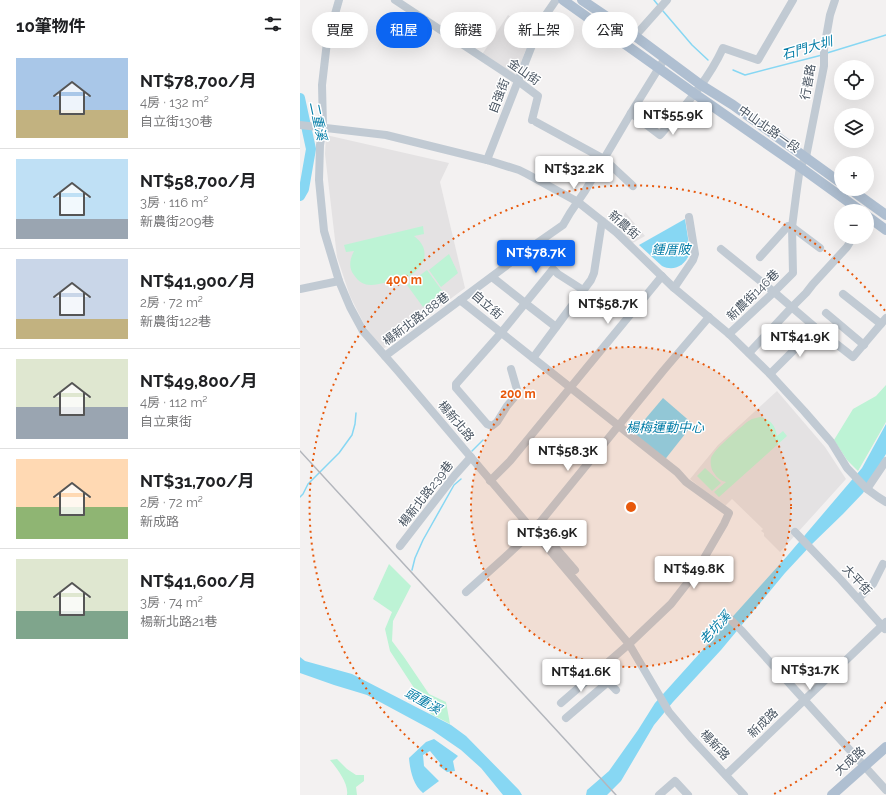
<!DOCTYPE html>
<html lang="zh-TW">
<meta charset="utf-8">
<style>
body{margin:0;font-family:Raleway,"Noto Sans TC",sans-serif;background:#f2f2f2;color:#202124;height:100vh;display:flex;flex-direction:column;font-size:15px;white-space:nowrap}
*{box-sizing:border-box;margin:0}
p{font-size:13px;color:#757577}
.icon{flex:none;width:22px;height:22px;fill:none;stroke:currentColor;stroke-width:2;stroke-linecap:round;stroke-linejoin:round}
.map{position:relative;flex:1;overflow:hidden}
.drawer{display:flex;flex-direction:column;background:#fff;width:300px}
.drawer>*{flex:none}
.hud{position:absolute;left:12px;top:12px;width:380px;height:36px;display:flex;gap:8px}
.tools{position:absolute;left:534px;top:60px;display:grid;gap:8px}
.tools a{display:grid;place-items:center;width:40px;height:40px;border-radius:50%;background:#fff;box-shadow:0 4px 16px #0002;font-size:20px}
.price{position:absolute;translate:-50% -34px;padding:0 9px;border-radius:4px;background:#fff;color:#222;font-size:13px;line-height:26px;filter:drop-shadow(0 1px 2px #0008)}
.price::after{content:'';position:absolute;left:50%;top:24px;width:12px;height:9px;margin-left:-6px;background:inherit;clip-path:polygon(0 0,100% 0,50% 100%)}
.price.on{background:#0c65f2;color:#fff}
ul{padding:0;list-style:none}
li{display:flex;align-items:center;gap:12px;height:100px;padding:0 16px}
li+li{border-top:1px solid #e0e0e0}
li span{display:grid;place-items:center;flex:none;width:112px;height:80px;border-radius:0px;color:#555}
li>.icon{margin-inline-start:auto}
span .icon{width:48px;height:48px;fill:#fffc;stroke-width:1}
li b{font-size:17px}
h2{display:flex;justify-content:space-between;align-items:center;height:48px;padding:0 16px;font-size:17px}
.tag{padding:0 14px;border-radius:18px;background:#fff;box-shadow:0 4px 16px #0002;font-size:14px;line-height:36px}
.tag.on{background:#0c65f2;color:#fff}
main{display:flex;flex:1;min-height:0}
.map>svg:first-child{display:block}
</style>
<main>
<section class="drawer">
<h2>10筆物件<svg class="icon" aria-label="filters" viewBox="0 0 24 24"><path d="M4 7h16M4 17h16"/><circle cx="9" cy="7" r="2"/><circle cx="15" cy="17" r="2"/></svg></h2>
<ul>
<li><span style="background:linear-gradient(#a9c7e8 65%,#c2b280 0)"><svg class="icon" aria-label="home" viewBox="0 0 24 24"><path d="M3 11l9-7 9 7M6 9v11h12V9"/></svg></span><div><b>NT$78,700/月</b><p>4房 · 132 m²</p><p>自立街130巷</p></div></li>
<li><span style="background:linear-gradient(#bfe0f5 75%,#9aa5b1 0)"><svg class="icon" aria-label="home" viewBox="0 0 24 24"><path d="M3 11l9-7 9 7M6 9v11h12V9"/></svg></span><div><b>NT$58,700/月</b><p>3房 · 116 m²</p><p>新農街209巷</p></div></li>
<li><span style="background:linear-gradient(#c9d6e8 75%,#c2b280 0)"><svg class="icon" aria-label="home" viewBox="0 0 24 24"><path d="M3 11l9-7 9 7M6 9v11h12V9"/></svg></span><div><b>NT$41,900/月</b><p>2房 · 72 m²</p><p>新農街122巷</p></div></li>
<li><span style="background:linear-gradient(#dfe7d0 60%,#9aa5b1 0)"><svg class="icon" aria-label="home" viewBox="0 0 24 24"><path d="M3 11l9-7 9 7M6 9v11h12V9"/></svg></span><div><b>NT$49,800/月</b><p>4房 · 112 m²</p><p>自立東街</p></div></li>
<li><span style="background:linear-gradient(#ffd9b3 60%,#8fb573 0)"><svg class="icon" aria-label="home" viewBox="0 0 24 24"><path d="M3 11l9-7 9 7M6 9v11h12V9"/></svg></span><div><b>NT$31,700/月</b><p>2房 · 72 m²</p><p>新成路</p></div></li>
<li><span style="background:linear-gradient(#dfe7d0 65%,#7fa58c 0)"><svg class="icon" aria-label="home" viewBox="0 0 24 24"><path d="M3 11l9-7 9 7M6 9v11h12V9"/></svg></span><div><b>NT$41,600/月</b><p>3房 · 74 m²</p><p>楊新北路21巷</p></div></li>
</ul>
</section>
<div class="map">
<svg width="586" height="795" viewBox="0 0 586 795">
<rect width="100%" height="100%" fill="#f3f1f1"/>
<g fill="#e4e2e3">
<path d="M208,15l25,16 -18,47 -34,-22z"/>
<path d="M26,135l123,28 -9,19 25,106 -82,61 -17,-21 -16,-32 -13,-39 -12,-103z"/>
<path d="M325,212l20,24 -14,8 -13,-14 2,-4z"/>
<path d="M477,391l48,56 21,32 -66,73 -16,-16v-3l-3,-2 2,-2 -31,-30 -8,8 -34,-28 28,-34z"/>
</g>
<g fill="#bdf3d5">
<path d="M123,226l1,8 -10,2c17,13 12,29 -4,40 -8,2 -15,4 -22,6 -14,3 -25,7 -34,-7 -6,-8 -4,-16 0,-24l-8,1 -2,-7z"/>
<path d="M149,254l9,19 -17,14 -12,-17z"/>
<path d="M127,270l16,22 -20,15 -16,-22z"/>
<path d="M586,385v37l-28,49 -11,-11 -13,-20 19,-31 23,-13z"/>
<path d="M460,417c11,3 15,8 17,19l6,-5 4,5 -68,61 -5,-5 12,-10c-5,-1 -9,-4 -12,-9 -3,-4 -4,-10 -3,-15 3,-9 28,-29 36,-36l5,-3z"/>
<path d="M405,468l16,15 -9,8 -15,-15z"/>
<path d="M89,564l22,22 -18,35 -1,20 12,16 25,37 17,8 4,22 -19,-10 -41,-63 -5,-22 7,-17 -19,-13z"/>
<path d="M37,759l10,10 9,6h8v6l-8,6 1,8h-10c2,-11 -10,-27 -17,-35z"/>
</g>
<g fill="#87d7f3">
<path d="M385,219l5,32c-3,14 -16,21 -28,15l-23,-21z"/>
<path d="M363,398l30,26 -30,38 -33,-25z"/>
<path d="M586,424v30l-23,39 -20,21 -31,30 -27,29 -64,77 -48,52 -19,23 -33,56 -14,14h-21l1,-5 22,-19 29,-41 17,-27 133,-148 74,-87z"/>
<path d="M0,657l5,4 47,13 99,51 15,11 53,54 3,5h-19l-22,-27 -20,-18 -29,-20 -65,-35 -33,-10 -34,-12z"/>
<path d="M134,739l24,17 -5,5 2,10 -8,1 -8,-6 1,-3 -10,-12 -7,4 1,11 15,15 -16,12c-10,-8 -13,-23 -14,-35l17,-16z"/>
</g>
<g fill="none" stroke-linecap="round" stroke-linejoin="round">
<g stroke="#87d7f3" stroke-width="1.5">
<path d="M354,0l4,5"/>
<path d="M363,11l29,34 16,15"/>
<path d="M527,53l59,-18"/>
<path d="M433,70l12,5 77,-20"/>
<path d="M172,451l11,-11"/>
<path d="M0,497l3,-3 5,-10 31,-31 13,-18 3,-11 1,-11"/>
<path d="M112,570l3,-12 8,-18 31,-55 7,-6"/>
</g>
<path stroke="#87d7f3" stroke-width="10" d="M0,98l11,51 -7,40 -4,7"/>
<g stroke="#c1cad3" stroke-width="8">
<path d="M39,0l-12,42 -5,43 1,42 -3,18 -1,35 5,51 15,50 11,26 13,24 35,40 231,273 40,68 22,26 53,57"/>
<path d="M95,0l123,81 20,15 -6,24"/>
<path d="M335,36l32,-36"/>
<path d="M331,113l29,22c23,-27 48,-54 63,-87l35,12 35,-60"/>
<path d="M236,122l68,37 29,27"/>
<path d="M0,125l86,10 101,25 32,10 8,4 51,28 24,19 14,11 58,56 55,46 41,40 34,37 27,31 16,26 20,21 11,8 8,5"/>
<path d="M187,160l51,-130 7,-14 11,-16"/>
<path d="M421,249l53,43 42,36 37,29 33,-39"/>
<path d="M460,257l28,-31 4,1 28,21"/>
<path d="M192,277l33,26 31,24"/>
<path d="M374,288l19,-28 2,-6 -6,-37"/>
<path d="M0,289l39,-8"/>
<path d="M543,294l38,30"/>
<path d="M160,300l217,172 9,10 43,31 -5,11 -28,48 -25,32 -42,40 -68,59"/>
<path d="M526,313l38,32"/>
<path d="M429,334l45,-42 19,-19 -1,-46 4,-31 4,-29 6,-10 18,-91v-17l6,-34 5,-15"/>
<path d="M449,353l43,-46 14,-14 7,-9 34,-37 6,-10"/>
<path d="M85,356l145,-108 33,-23 7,-12 15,-22 46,-78 34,-55"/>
<path d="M233,358l58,-78 3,-7 8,-52"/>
<path d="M211,369l7,24 -11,13 -10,16 -5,4 -5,-2 -31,-36v-4l45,-51 52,-64 5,5 25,16"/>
<path d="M470,374l46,-46"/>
<path d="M190,481l20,-20 152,-185"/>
<path d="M567,489l19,-28"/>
<path d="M239,523l10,17 26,30"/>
<path d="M495,532l46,48 44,49"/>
<path d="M100,546l55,-71 16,-18"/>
<path d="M166,592l38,-34 29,-27 130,-160 46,-54"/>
<path d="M558,599l15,-15 10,-20"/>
<path d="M428,617l13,13 145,160"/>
<path d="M298,671l18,19"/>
<path d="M266,718l42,-36"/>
<path d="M426,775l160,-153"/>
<path d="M359,795l16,-14 13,14"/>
</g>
<g stroke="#afbfd1" stroke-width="10">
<path d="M263,0l132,94 105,73 61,44"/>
<path d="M282,0l53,36 66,49 32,20 108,78"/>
<path d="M550,189l36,26"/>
<path d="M567,216l19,14"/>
<path d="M532,795l54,-48"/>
</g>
<path stroke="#b3b6bc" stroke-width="1.5" d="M0,451l316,344"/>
</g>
<circle cx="331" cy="507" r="160" fill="#e8590c" fill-opacity=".12"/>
<g fill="none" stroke="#e8590c" stroke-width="2" stroke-dasharray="2 4">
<circle cx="331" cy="507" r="160"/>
<path d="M586 702A321 321 0 0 1 474 794M188 794A321 321 0 1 1 586 312"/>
</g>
<g text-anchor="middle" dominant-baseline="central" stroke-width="3" stroke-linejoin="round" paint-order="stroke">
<g font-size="12" fill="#475360" stroke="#fff">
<text transform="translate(224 72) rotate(35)">金山街</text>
<text transform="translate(508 82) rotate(-80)">行善路</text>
<text transform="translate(199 96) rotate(-69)">自強街</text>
<text transform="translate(469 129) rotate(35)">中山北路一段</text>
<text transform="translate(324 225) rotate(41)">新農街</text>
<text transform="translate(453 295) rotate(-44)">新農街146巷</text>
<text transform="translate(187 305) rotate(41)">自立街</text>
<text transform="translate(116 319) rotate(-37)">楊新北路188巷</text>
<text transform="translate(156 421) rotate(50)">楊新北路</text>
<text transform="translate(126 494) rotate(-52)">楊新北路239巷</text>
<text transform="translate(557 580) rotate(47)">大平街</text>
<text transform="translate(463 723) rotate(-44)">新成路</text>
<text transform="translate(415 745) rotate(47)">楊新路</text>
<text transform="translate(550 761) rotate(-42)">大成路</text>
</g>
<g font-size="13" font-style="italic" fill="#047da7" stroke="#fff">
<text transform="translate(507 48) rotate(-16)">石門大圳</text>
<text transform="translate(18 121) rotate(78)">二重溪</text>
<text x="371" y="249">鍾厝陂</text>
<text x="365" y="427">楊梅運動中心</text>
<text transform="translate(415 628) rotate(-48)">老坑溪</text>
<text transform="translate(123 701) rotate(29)">頭重溪</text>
</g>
</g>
<circle cx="331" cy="507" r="6" fill="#e8590c" stroke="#fff" stroke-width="2"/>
<g font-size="12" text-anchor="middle" font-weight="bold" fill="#e8590c" stroke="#fff" stroke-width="3" stroke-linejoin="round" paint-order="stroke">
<text x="104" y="284">400 m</text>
<text x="218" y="398">200 m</text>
</g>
</svg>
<div class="tools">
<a><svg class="icon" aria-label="locate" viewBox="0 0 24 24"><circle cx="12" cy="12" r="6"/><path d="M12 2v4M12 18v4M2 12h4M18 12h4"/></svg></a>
<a><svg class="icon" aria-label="layers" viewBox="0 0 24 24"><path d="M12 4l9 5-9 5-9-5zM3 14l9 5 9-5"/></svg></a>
<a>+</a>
<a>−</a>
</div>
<b class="price" style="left:373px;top:136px">NT$55.9K</b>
<b class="price" style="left:274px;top:190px">NT$32.2K</b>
<b class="price on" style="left:236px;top:274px">NT$78.7K</b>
<b class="price" style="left:308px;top:325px">NT$58.7K</b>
<b class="price" style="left:500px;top:358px">NT$41.9K</b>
<b class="price" style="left:268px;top:472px">NT$58.3K</b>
<b class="price" style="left:247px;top:554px">NT$36.9K</b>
<b class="price" style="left:394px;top:590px">NT$49.8K</b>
<b class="price" style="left:510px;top:691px">NT$31.7K</b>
<b class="price" style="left:281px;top:693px">NT$41.6K</b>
<div class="hud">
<a class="tag">買屋</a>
<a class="tag on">租屋</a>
<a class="tag">篩選</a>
<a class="tag">新上架</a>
<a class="tag">公寓</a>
</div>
</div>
</main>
